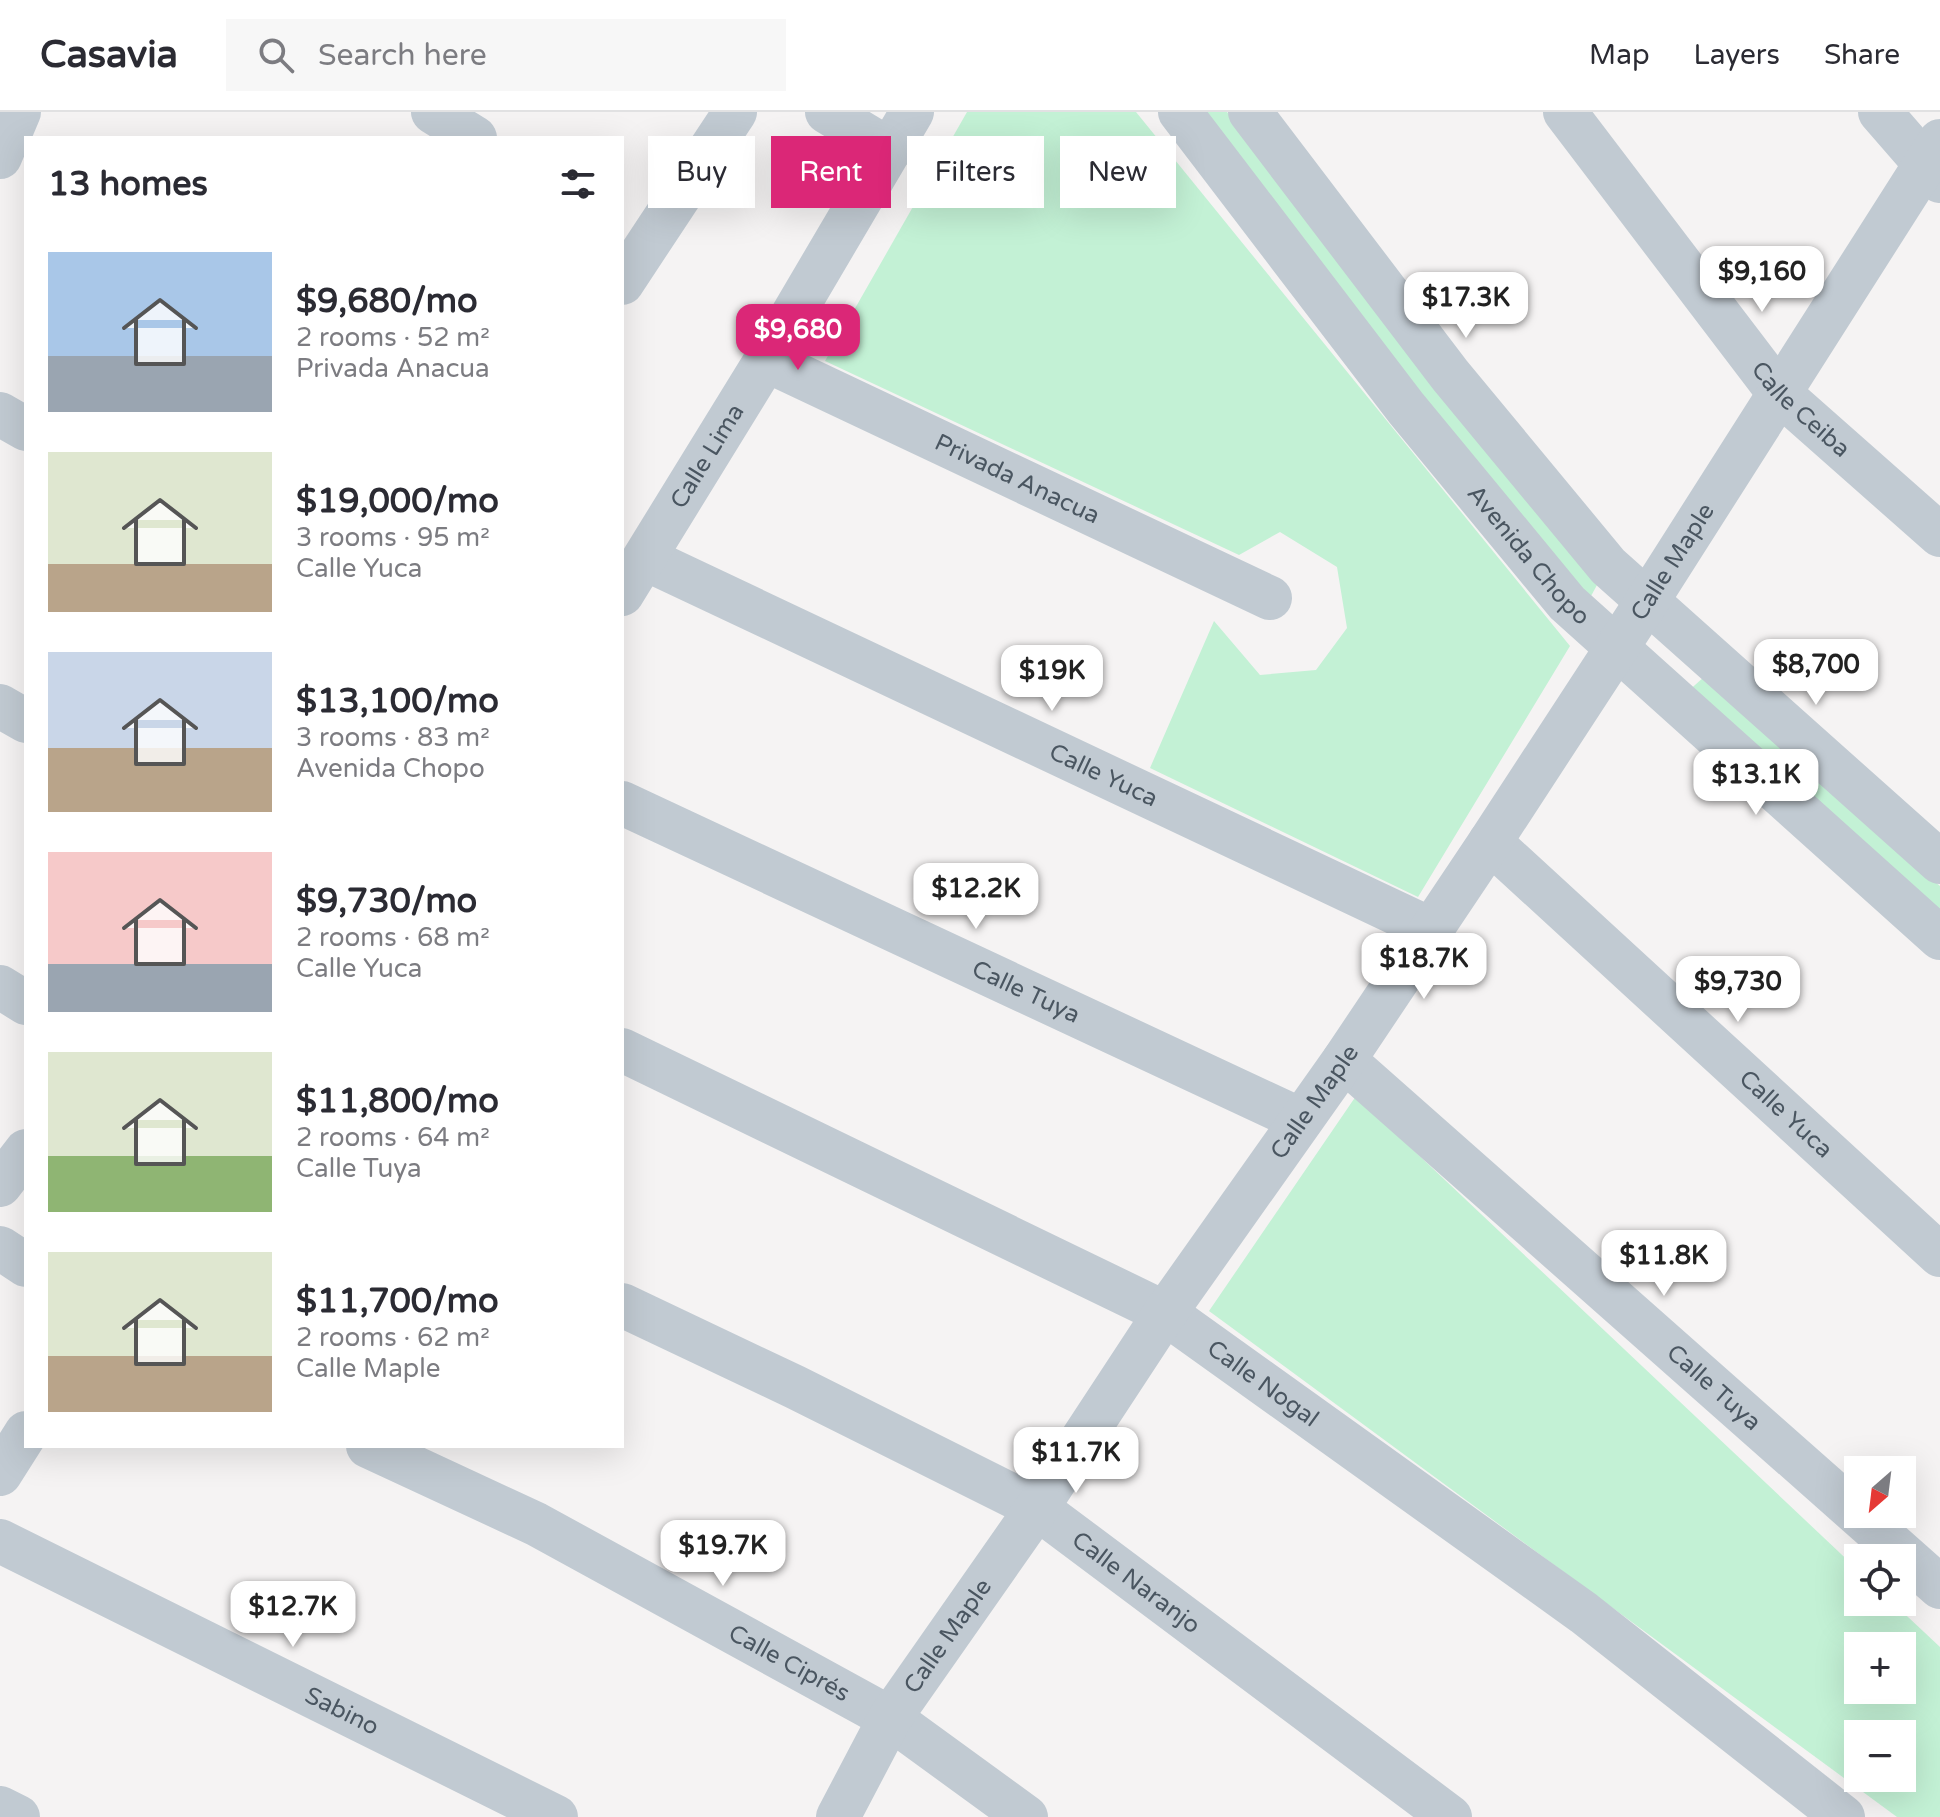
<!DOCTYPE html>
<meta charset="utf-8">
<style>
body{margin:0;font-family:"Varela Round",sans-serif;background:#f7f7f7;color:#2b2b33;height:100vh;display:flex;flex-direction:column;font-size:30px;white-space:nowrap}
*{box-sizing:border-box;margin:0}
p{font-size:26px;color:#7c7c81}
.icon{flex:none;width:44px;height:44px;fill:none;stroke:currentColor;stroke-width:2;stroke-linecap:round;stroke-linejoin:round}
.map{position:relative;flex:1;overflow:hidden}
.details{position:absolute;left:24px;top:24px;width:600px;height:1312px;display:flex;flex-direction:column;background:#fff;border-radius:0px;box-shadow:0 8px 32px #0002}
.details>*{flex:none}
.guide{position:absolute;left:648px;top:24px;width:760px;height:72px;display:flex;gap:16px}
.needle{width:52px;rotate:208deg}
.fabs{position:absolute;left:1844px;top:1344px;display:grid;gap:16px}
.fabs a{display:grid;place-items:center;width:72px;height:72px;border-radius:0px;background:#fff;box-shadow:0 8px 32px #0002;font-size:40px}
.price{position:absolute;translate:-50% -68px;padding:0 18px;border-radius:16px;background:#fff;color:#222;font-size:26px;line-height:52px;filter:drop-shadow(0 2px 4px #0008)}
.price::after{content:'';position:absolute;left:50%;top:48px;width:24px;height:18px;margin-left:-12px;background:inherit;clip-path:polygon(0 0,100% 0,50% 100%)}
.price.active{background:#db2777;color:#fff}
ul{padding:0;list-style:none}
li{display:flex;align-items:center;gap:24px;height:200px;padding:0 24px}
li span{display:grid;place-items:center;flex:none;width:224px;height:160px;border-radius:0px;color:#555}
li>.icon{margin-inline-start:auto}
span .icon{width:96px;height:96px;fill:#fffc;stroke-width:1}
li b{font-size:34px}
h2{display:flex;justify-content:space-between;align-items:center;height:96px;padding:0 24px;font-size:34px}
.chip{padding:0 28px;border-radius:0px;background:#fff;box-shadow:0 8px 32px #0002;font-size:28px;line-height:72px}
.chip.active{background:#db2777;color:#fff}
header{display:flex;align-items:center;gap:48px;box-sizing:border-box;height:112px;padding:0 40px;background:#fff;border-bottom:2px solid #e1e1e2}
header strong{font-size:38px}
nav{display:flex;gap:44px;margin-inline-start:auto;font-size:28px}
.search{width:560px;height:72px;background:#f7f7f7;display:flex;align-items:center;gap:20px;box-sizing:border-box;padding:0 28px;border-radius:0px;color:#7c7c81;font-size:30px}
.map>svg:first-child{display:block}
</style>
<header>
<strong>Casavia</strong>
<div class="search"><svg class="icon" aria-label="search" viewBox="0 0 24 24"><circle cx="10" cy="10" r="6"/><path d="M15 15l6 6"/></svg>Search here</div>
<nav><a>Map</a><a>Layers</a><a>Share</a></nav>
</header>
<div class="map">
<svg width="1940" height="1705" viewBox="0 0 1940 1705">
<rect width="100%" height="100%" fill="#f5f3f3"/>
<g fill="#c3f1d5" fill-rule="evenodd">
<path d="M967,0h169l434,534 -152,251 -268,-129 64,-147 46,54 56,-5 31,-42 -10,-61 -57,-35 -41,23 -414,-194z"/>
<path d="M1196,0h31l370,473 -13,24z"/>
<path d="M1705,564l235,210v35l-255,-227z"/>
<path d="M1356,984l502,474v32h34l48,45v170h-43l-688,-506zM1858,1534h44v44h-44zM1858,1622h44v44h-44z"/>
</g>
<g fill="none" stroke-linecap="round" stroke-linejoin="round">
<g stroke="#c1cad2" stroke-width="44">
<path d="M433,0l42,26"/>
<path d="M827,0l63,38"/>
<path id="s1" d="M1180,0l226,296 161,195 373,335"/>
<path d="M1250,0l200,263 158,191 332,296"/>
<path id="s2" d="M1565,0l213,280 162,143"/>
<path d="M1880,0l60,69"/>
<path d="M0,45l19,-45"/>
<path d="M622,171l113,-171"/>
<path id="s3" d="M766,248l504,238"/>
<path d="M0,302l26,15"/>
<path id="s4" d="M646,447l784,370"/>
<path id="s5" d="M622,482l144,-234 146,-248"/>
<path d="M0,594l26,15"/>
<path id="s6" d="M622,691l679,317"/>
<path id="s7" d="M1490,730l450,413"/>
<path d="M0,875l26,16"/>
<path id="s8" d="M622,938l543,263 419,300 259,204"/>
<path id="s9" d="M1344,948l596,527"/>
<path d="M0,1073l26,-34"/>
<path d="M0,1136l26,17"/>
<path id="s10" d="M622,1193l173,82 242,121 413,309"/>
<path id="s11" d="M368,1334l168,78 354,194 136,99"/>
<path d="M0,1362l26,-41"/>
<path id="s12" d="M0,1429l556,276"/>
<path d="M0,1696l18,9"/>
<path id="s13" d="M838,1705l52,-99 147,-210 128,-195 179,-253 146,-218 156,-239 294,-462"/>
</g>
</g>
<g text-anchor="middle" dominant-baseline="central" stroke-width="6" stroke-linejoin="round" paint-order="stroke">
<g font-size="24" fill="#4a5661" stroke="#fff">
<text stroke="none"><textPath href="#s2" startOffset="380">Calle Ceiba</textPath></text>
<text stroke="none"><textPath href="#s5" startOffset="162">Calle Lima</textPath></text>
<text stroke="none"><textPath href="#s3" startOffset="278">Privada Anacua</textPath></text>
<text stroke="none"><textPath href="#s1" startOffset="564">Avenida Chopo</textPath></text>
<text stroke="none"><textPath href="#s13" startOffset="1508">Calle Maple</textPath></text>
<text stroke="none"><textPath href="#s4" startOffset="506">Calle Yuca</textPath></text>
<text stroke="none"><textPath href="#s6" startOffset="446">Calle Tuya</textPath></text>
<text stroke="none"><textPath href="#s13" startOffset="860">Calle Maple</textPath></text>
<text stroke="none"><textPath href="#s7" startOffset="402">Calle Yuca</textPath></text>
<text stroke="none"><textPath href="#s8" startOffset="724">Calle Nogal</textPath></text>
<text stroke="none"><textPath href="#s9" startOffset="494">Calle Tuya</textPath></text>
<text stroke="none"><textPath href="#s10" startOffset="586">Calle Naranjo</textPath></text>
<text stroke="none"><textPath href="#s13" startOffset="212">Calle Maple</textPath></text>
<text stroke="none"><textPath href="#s11" startOffset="474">Calle Ciprés</textPath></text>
<text stroke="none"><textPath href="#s12" startOffset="382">Sabino</textPath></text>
</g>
</g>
</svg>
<div class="fabs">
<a><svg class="needle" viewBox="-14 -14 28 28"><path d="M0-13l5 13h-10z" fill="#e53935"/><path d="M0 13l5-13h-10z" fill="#7c7c81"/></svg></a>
<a><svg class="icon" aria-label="locate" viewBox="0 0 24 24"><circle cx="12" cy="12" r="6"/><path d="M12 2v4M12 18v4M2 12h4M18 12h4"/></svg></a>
<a>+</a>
<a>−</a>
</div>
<b class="price" style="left:1762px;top:202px">$9,160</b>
<b class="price" style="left:1466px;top:228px">$17.3K</b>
<b class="price active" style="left:798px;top:260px">$9,680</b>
<b class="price" style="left:1816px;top:595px">$8,700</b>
<b class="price" style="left:1052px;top:601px">$19K</b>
<b class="price" style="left:1756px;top:705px">$13.1K</b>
<b class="price" style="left:976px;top:819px">$12.2K</b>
<b class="price" style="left:1424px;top:889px">$18.7K</b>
<b class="price" style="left:1738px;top:912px">$9,730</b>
<b class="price" style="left:1664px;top:1186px">$11.8K</b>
<b class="price" style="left:1076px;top:1383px">$11.7K</b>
<b class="price" style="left:723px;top:1476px">$19.7K</b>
<b class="price" style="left:293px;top:1537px">$12.7K</b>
<div class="guide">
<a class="chip">Buy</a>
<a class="chip active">Rent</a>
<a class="chip">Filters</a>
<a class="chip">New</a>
</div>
<section class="details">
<h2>13 homes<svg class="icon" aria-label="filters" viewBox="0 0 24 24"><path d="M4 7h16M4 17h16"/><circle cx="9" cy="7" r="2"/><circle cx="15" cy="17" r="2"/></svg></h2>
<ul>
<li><span style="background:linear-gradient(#a9c7e8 65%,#9aa5b1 0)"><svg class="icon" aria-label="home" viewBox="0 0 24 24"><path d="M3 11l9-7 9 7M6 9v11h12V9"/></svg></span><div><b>$9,680/mo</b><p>2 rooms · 52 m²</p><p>Privada Anacua</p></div></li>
<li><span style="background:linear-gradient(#dfe7d0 70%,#b9a48a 0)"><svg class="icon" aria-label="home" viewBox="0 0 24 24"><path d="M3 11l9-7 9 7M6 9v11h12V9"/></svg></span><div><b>$19,000/mo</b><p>3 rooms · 95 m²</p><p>Calle Yuca</p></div></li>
<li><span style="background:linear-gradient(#c9d6e8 60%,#b9a48a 0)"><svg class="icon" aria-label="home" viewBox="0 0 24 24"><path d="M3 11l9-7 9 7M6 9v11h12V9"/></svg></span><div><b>$13,100/mo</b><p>3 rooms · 83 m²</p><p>Avenida Chopo</p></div></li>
<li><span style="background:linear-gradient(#f6c9c9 70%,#9aa5b1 0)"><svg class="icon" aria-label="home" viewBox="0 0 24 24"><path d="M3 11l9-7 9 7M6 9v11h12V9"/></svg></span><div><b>$9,730/mo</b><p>2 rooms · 68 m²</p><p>Calle Yuca</p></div></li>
<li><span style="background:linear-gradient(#dfe7d0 65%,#8fb573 0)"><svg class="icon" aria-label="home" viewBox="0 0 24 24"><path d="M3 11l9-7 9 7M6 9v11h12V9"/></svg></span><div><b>$11,800/mo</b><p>2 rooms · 64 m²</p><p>Calle Tuya</p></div></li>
<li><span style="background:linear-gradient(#dfe7d0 65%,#b9a48a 0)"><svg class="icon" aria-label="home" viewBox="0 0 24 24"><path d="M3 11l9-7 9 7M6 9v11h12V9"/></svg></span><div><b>$11,700/mo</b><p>2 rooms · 62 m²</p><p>Calle Maple</p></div></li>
</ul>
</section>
</div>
